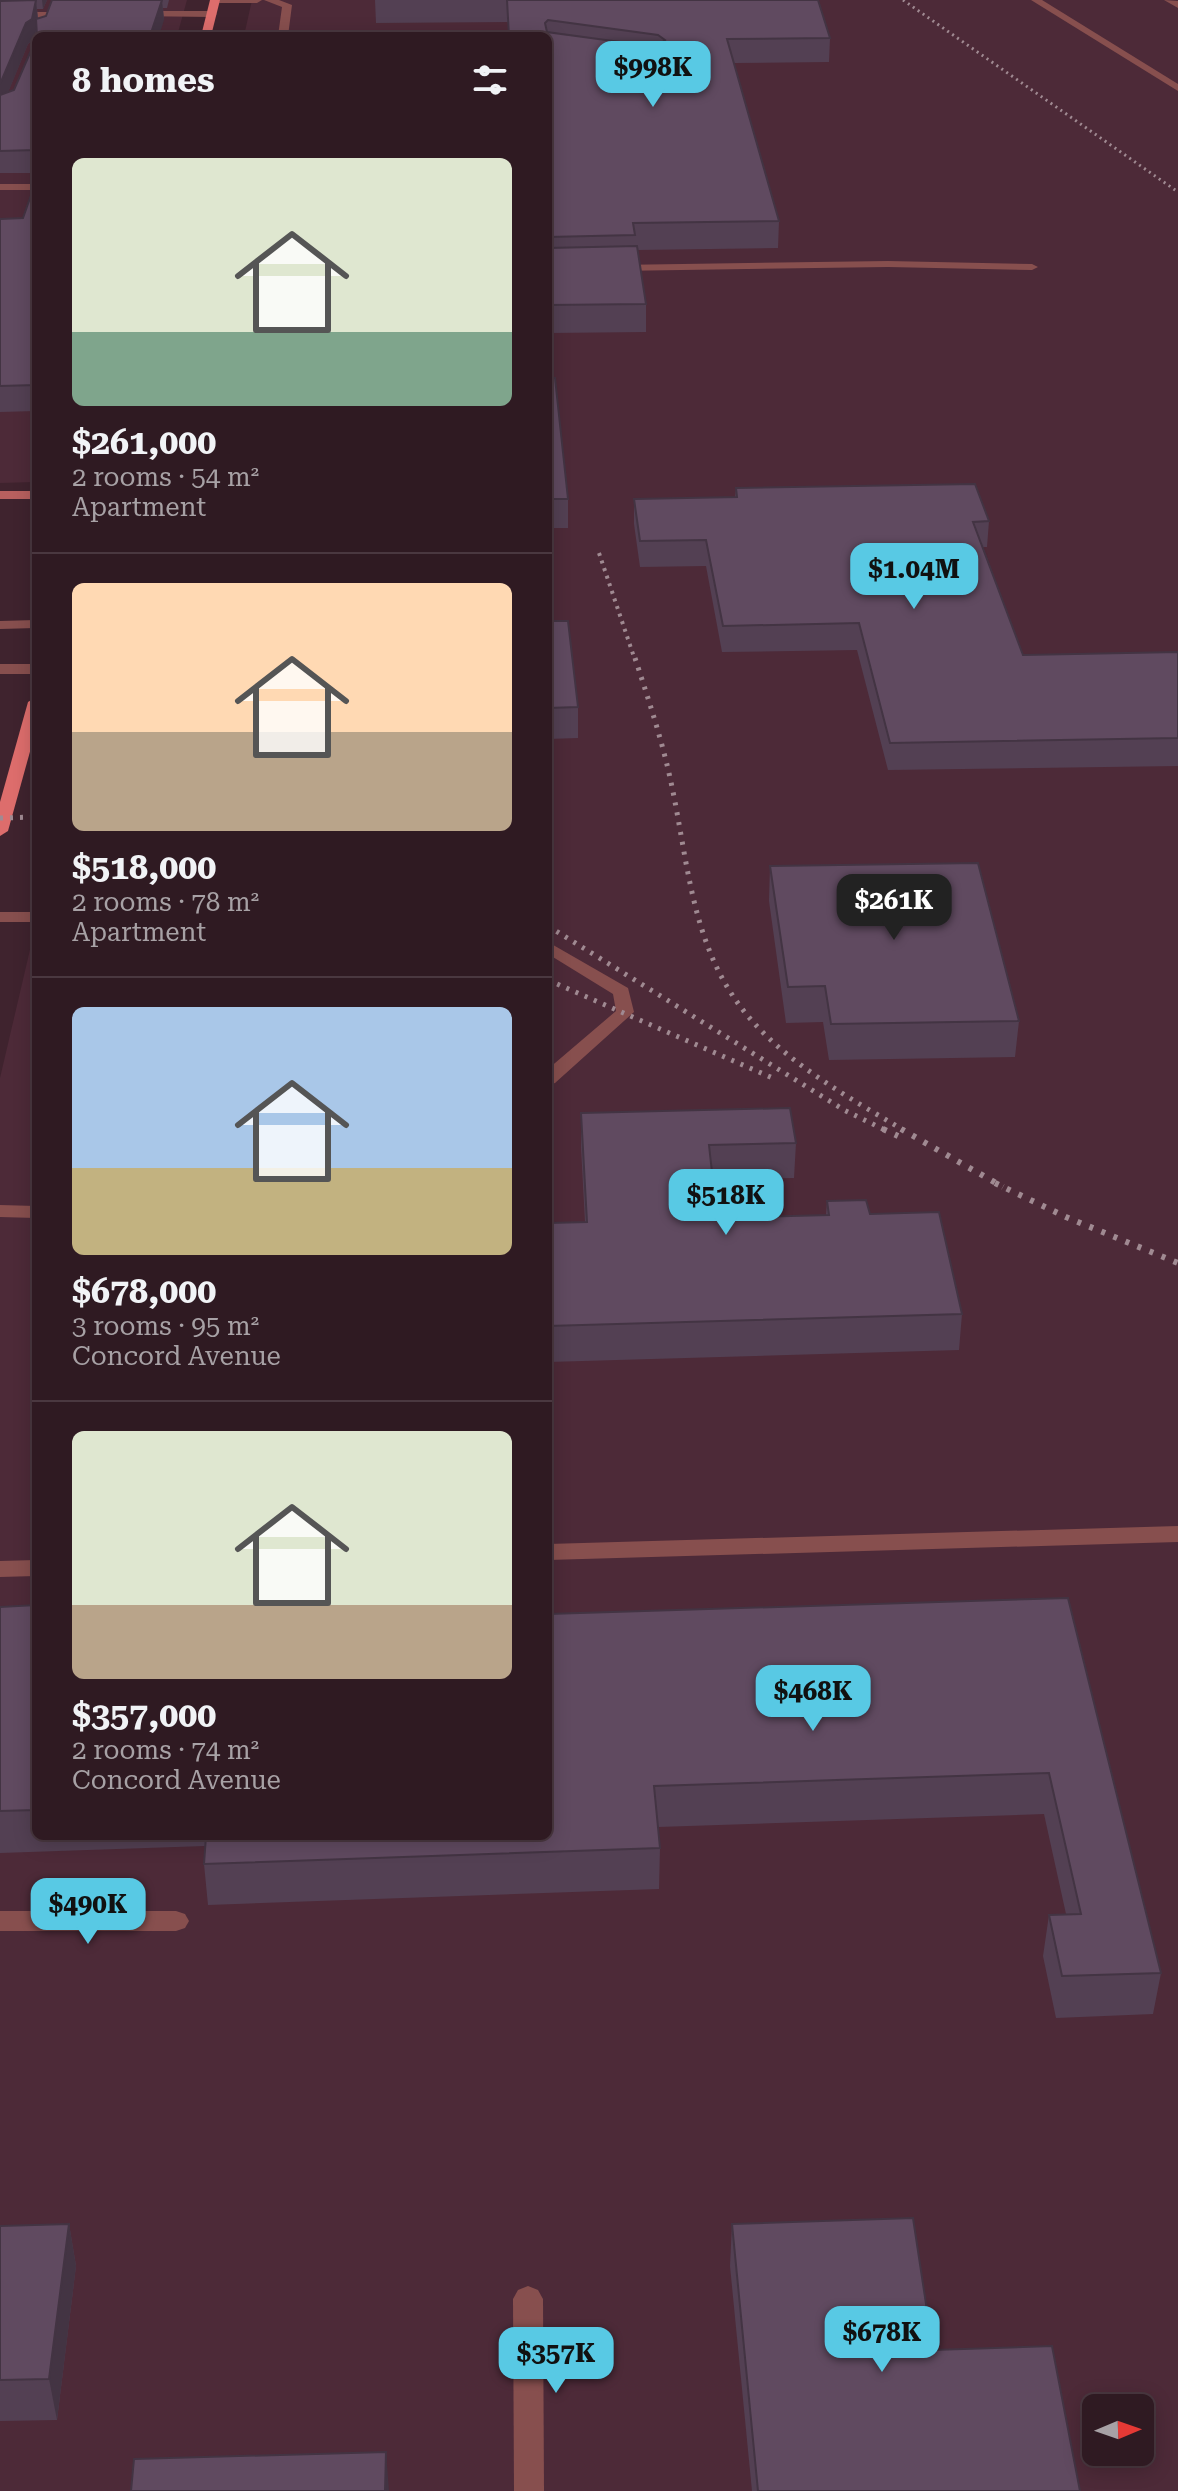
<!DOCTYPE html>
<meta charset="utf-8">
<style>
body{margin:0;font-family:"Roboto Serif",serif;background:#37232a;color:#f1f3f6;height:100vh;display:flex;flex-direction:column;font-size:30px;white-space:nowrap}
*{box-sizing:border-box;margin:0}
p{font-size:26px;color:#a7a1a5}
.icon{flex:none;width:44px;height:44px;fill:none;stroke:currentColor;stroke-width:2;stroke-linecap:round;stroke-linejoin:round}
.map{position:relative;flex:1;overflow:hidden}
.side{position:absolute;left:32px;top:32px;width:520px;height:1808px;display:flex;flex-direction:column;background:#2f1a22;border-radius:12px;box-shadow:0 4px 20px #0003,0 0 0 2px #4a3840}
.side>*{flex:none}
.needle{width:52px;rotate:88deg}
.buttons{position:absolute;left:1082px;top:2394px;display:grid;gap:16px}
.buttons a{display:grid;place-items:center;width:72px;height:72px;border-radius:12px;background:#2f1a22;box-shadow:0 4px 20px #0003,0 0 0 2px #4a3840;font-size:40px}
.price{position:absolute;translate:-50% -68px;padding:0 18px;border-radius:16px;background:#58c9e4;color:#111;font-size:26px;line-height:52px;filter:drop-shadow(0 2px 4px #0008)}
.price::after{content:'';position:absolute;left:50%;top:48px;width:24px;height:18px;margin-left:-12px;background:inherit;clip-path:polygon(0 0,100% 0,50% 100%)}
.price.active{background:#222;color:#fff}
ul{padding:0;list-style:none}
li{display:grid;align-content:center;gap:16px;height:424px;padding:0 40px}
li+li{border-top:2px solid #4a3840}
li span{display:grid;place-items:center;height:248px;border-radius:12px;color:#555}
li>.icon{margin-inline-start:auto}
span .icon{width:144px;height:144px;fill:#fffc;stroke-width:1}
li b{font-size:34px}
h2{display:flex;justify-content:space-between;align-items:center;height:96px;padding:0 40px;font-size:34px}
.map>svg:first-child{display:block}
</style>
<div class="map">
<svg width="1178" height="2491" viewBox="0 0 1178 2491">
<rect width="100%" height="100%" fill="#3f232e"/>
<g fill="#4d2a38" fill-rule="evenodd">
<path d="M0,0h187l-10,36h-141v446l-36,1z"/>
<path d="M252,0h926v2491h-1178v-1413l36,-154v912h512v-1800h-304zM1096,2408h44v44h-44z"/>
</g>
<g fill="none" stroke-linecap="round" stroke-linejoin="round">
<g fill="#874f4e" fill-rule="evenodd">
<path d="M210,0h52l-5,3h-42z"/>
<path d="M264,0h15l13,5 -4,31h-10l4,-29z"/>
<path d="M1031,0h11l136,84v7z"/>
<path d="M1164,0l14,1v7z"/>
<path d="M888,261l144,3 6,3 -6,3 -144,-3 -272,4 -6,-3 6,-3z"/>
<path d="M36,620v8l-36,1v-8z"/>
<rect x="0" y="664" width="36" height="10"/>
<rect x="0" y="912" width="36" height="10"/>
<path d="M548,942l80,46 6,24 -79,71 -7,2v-16l68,-58 -3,-17 -65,-40z"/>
<path d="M0,1205l36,1v12l-36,-1z"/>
<path d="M1178,1526v16l-630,18v-16z"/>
<path d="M36,1560v16l-36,1v-16z"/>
</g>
<g fill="#874f4e" fill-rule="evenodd">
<path d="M136,11h76l5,3 -5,3 -79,-1z"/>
<path d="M0,12h72l5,3 -5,3h-72z"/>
<rect x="0" y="184" width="36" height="6"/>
<path d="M0,1911h176l9,3 4,7 -4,7 -9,3h-176z"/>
<path d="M528,2286l10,4 5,9 1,192h-30l-1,-192 5,-9z"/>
</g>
<rect fill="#b8605f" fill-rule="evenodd" x="0" y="491" width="36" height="8"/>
<g fill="#dd6d6c" fill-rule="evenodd">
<path d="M210,0h10l-9,36h-10z"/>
<path d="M36,697v33l-28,101 -8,5v-34l28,-100z"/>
</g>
<path stroke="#a08a92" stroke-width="3" stroke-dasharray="2 4" stroke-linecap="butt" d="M903,0l275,192"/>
<path stroke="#a08a92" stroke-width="4" stroke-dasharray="3 5" stroke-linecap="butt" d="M599,553l36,107"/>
<g stroke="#a08a92" stroke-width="5" stroke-dasharray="3 7" stroke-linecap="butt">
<path d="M635,658c14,43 28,85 37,129 16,76 20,155 68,219 40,54 108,91 165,125"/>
<path d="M0,818l36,-1"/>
<path d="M548,926l296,184 43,21"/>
<path d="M548,980l227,99"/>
</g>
<g stroke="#a08a92" stroke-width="6" stroke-dasharray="4 9" stroke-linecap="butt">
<path d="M883,1129l15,7"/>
<path d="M901,1129l102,58"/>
<path d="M995,1183l71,34 112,46"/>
</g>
</g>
<g fill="#534053">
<path d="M0,0h47l-4,9h-6l1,9 8,-2 6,-16h117l-2,8h-4l1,12 -128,11 -2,8 -6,5 -20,48 6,-2 22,-51v134h-36z"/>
<path d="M375,0h443l12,38 -1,24 -95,1 45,158 -1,27 -141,2 9,54v28l-98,1v-297h-40v-14l-132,1z"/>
<path d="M36,181v230l-36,1v-193l23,-1z"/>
<path d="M548,378l20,121v29h-20z"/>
<path d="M736,488l253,33 -2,26h-4l40,108 155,-3v114l-290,4 -31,-120 -135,2 -16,-86 -66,1 -6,-43v-25l101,-2z"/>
<path d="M548,589l3,32 27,86v31l-30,1z"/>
<path d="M770,866l249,155 -4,36 -186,3 -6,-38 -37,1 -17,-122z"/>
<path d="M581,1113l215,30 -2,35 -81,1 4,39 109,-3 1,-14 43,13 92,100 -3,36 -411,12v-139l37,-1 -4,-75z"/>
<path d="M1068,1598l93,375 -8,41 -97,4 -13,-62 6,-41 17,-1 -22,-100 -386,13 2,21 -1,41 -451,16 -4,-41 1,-18 -205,7v-246l36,-2v231h512z"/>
<path d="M69,2224l7,42 -19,154 -57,1v-195z"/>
<path d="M732,2224l201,126 147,141h-328l-22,-225z"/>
</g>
<g fill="#433443">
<path d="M36,0l2,21 -4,18 -6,5 -25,61 -3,1v-22z"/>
<path d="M42,0h5l-4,9z"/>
<path d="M162,0l2,20 -5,16h-9z"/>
<path d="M69,2224l7,42 -19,154 -8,-41z"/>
<path d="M386,2452l3,39h-4z"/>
</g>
<g fill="#604a60" stroke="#433443" stroke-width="2" fill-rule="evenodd">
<path d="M36,0l-4,19 -6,4 -26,61v-83z"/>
<path d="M52,0h110l-12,36h-113l-1,-17 10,-3z"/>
<path d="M507,0h311l12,38 -103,1 52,182 -146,2 2,12 -87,2v-201h-39zM548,20l110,15 7,5 -8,7 -110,-15 -2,-9z"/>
<path d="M36,39v111l-36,1v-56l14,-5z"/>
<path d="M36,181v204l-36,1v-167l23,-1z"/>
<path d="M637,246l9,58 -98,1v-57z"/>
<path d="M548,378h7l13,121h-20z"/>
<path d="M975,484l14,37 -16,1 50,133 155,-3v86l-288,5 -31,-120 -136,3 -17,-86 -66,1 -6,-42 103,-2 -1,-9z"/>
<path d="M548,589l3,32h17l10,86 -30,1z"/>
<path d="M978,863l41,158 -188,3 -6,-38 -37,1 -18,-121z"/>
<path d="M790,1108l6,35 -87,2 8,73 112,-3 -2,-14 39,-1 4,14 69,-2 23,102 -414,12v-103l39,-1 -6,-109z"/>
<path d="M1068,1598l93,375 -99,3 -13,-61 32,-1 -32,-141 -395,13 6,62 -456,16 2,-28h342v-222z"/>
<path d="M36,1605v205l-36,1v-204z"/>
<path d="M913,2218l20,132 119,-4 28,145h-322l-26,-267z"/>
<path d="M69,2224l-20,155 -49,1v-154z"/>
<path d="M386,2452l-1,39h-254l3,-32z"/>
</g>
</svg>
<div class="buttons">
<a><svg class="needle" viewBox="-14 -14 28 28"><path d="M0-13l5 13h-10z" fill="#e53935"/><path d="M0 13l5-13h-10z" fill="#a7a1a5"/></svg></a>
</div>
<b class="price" style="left:653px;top:109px">$998K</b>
<b class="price" style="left:914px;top:611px">$1.04M</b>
<b class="price active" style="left:894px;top:942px">$261K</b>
<b class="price" style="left:726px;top:1237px">$518K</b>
<b class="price" style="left:813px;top:1733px">$468K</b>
<b class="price" style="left:88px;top:1946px">$490K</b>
<b class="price" style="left:882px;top:2374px">$678K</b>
<b class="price" style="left:556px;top:2395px">$357K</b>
<section class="side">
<h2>8 homes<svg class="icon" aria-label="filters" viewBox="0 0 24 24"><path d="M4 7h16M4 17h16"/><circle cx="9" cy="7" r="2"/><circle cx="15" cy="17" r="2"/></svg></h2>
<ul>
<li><span style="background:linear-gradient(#dfe7d0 70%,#7fa58c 0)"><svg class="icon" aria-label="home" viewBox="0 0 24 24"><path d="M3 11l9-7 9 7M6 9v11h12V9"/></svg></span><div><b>$261,000</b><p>2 rooms · 54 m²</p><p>Apartment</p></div></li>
<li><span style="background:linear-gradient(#ffd9b3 60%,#b9a48a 0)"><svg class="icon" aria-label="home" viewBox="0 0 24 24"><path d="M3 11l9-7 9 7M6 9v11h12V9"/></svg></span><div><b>$518,000</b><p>2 rooms · 78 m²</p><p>Apartment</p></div></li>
<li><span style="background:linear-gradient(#a9c7e8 65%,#c2b280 0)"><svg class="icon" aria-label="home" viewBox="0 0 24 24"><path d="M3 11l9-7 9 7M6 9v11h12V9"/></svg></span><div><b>$678,000</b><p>3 rooms · 95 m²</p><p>Concord Avenue</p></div></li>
<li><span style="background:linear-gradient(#dfe7d0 70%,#b9a48a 0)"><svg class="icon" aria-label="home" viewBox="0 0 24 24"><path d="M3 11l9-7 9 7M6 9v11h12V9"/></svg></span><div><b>$357,000</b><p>2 rooms · 74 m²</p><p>Concord Avenue</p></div></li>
</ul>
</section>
</div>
